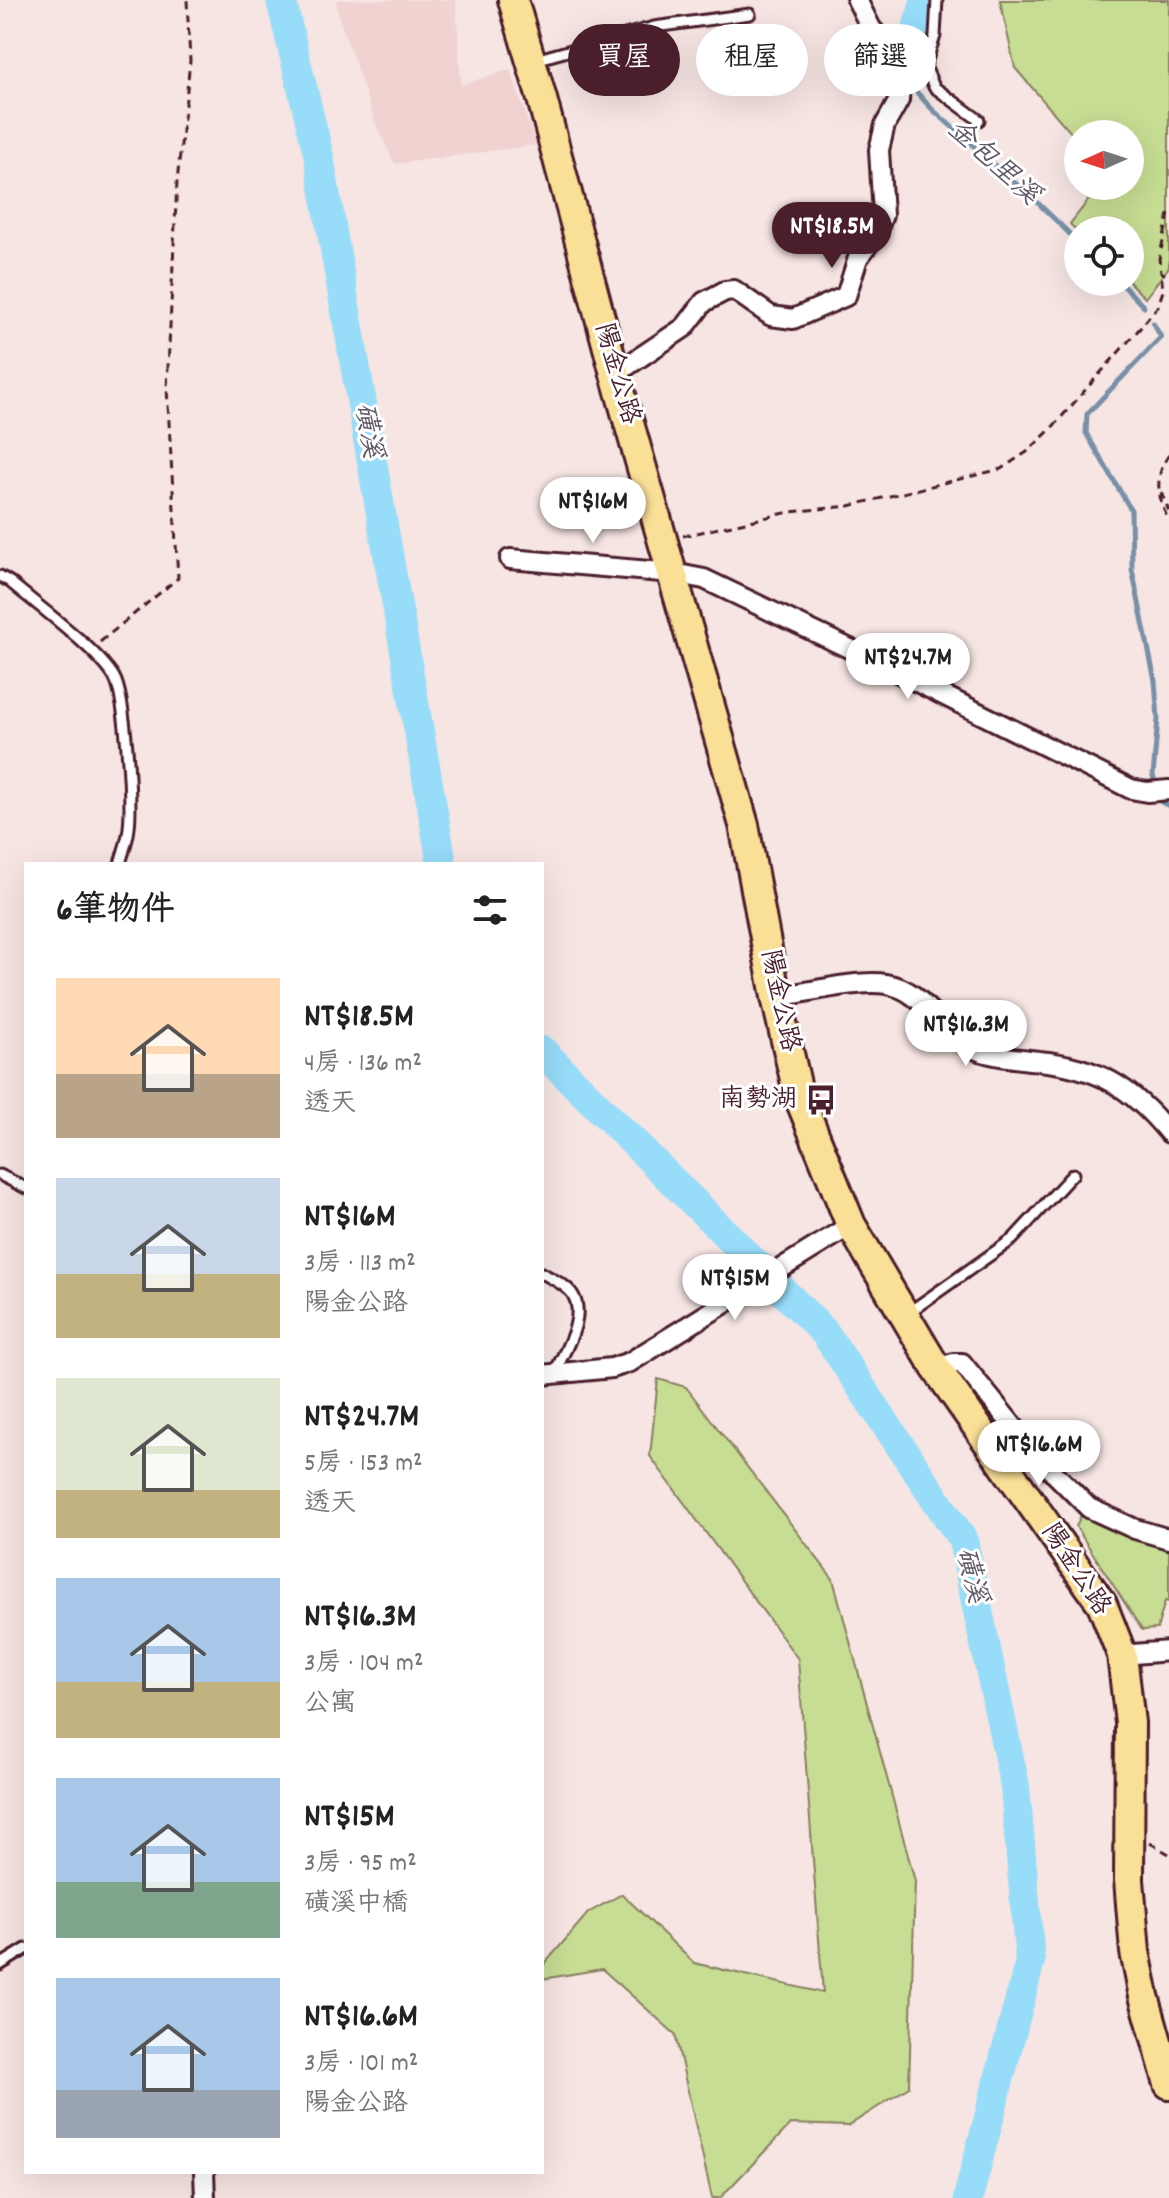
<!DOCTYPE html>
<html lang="zh-TW">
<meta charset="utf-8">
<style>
body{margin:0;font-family:Dekko,"LXGW WenKai TC",sans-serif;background:#f2f2f2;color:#222;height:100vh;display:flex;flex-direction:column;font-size:30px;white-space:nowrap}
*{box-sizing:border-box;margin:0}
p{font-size:26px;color:#767676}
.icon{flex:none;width:44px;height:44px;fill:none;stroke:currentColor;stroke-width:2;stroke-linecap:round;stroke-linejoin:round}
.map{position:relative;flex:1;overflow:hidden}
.drawer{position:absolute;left:24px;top:862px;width:520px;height:1312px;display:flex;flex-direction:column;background:#fff;border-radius:0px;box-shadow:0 8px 32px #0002}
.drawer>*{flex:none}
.banner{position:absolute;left:568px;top:24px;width:480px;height:72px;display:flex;gap:16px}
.needle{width:52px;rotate:267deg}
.controls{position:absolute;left:1064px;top:120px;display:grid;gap:16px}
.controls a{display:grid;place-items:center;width:80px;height:80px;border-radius:50%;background:#fff;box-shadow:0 8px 32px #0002;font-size:40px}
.price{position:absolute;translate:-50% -68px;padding:0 18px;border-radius:28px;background:#fff;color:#222;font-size:26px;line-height:52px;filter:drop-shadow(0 2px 4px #0008)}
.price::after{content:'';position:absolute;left:50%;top:48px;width:24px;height:18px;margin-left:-12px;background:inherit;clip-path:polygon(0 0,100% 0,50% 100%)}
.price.current{background:#4a1f2b;color:#fff}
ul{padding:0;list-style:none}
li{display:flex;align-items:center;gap:24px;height:200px;padding:0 32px}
li span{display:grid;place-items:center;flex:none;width:224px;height:160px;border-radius:0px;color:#555}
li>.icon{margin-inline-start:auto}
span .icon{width:96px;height:96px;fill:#fffc;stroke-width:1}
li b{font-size:34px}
h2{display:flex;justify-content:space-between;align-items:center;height:96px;padding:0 32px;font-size:34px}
.chip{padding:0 28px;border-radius:36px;background:#fff;box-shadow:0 8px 32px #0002;font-size:28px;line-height:72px}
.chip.current{background:#4a1f2b;color:#fff}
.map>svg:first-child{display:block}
</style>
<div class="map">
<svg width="1169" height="2198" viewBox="0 0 1169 2198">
<rect width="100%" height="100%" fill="#f6e5e3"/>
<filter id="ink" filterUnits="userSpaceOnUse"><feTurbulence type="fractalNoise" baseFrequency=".0125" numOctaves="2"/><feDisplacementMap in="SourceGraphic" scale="16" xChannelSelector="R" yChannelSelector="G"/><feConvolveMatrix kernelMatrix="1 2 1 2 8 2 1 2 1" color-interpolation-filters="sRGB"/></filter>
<g filter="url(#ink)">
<path fill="#f0d3d0" d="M336,0h120l5,85 49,-16 26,76 -141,19 -18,-37 -38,-109z"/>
<g fill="#c6dd93" stroke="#887e5f" stroke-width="2">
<path d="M1000,0h169v267l-24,31 -16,-16 1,-52h-52v2l-8,-8 27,-35 -1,-3h34v-52h-52v12l-5,-11 -58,-67z"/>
<path d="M658,1379l28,8 147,192 82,302 -6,206 -61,39 -57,-2 -71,74h-8l-37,-164 -73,-65 -60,10v-12l46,-54 34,-19 72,69 129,30 -25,-334 -148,-203z"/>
<path d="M1081,1515l33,10 55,24v53l-4,-1 -8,28 -15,1 -66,-103z"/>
</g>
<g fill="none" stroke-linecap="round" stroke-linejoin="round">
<g stroke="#7890a7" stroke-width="5">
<path d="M911,81v5l21,23 107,95 39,38"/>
<path d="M1120,282l24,25"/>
<path d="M1153,323l8,14 -74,77 -1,19 45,77 1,59 23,112 3,38 -5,57 4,10"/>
<path d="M1159,796l2,6 8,4"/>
</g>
<g stroke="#97dcf9" stroke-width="30">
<path d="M281,0l38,157 123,707"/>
<path d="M910,51l16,-51"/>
<path d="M542,1051l283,282 138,207 52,247 15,174 -62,237"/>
</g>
<g stroke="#4a1f2b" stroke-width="15">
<g id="service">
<path d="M937,0l-2,36 -10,30 9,21 45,33"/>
<path d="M535,60l119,-33 96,-13"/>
<path d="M898,67l27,-1"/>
<path d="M0,576l10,6c27,23 87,67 104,95 12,20 18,125 15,151 -1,12 -6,24 -9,36"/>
<path d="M0,1175l26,13"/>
<path d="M542,1273c10,6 25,12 31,22 14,23 -10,58 -19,79"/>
<path d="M908,1313l105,-74 60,-65"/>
<path d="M0,1965l26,-16"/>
</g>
</g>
<g stroke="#4a1f2b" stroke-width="24">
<g id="minor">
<path d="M615,374l70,-47 19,-25 21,-11 9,-1 37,26 22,3 53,-23 12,-38 18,-24 7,-19 -4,-65 6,-25 14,-25 1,-20 -8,-27 -21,-25 -14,-28"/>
<path d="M510,559l163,14 31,6 161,77 266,133 16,3 22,-2"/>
<path d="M776,997c30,-4 83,-18 110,-13 39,6 50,45 82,62 21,11 48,12 71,15 60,6 93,27 130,72"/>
<path d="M936,1368l18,-5h8l77,95 50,50 46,21 34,10"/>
<path d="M542,1375l70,-7 18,-6 221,-137"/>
<path d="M1122,1655l47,-4"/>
<path d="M204,2172l1,26"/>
</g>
</g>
<g stroke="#4a1f2b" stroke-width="34">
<path id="primary" d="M513,0l29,99 73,275 129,451 32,172 23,100 52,128 85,143 166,236 20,51 8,68 -1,157 6,72 9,44 25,88"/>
</g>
<g stroke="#4a1f2b" stroke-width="3" stroke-dasharray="8 6" stroke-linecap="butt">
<path d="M1169,214l-10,45 2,13 8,5"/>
<path d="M1169,455c-16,21 -11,44 0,66"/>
<path d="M1161,492l8,19"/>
<path d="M683,536l107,-24 59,-6 152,-37 26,-17 22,-21 92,-104 17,-21 5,-15 -2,-19"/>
<path d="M100,642l78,-64 -11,-190 10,-206 13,-121 -3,-61"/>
<path d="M1150,1843l19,11"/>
</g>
<use href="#service" stroke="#fff" stroke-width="9"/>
<use href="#minor" stroke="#fff" stroke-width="18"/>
<use href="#primary" stroke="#fadf96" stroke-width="28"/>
</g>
</g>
<defs>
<g id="bus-bare" transform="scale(2.4)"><path d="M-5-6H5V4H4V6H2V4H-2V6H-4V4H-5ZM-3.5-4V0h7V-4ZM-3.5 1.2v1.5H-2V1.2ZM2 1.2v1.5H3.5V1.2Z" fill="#4a1f2b" stroke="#fff" stroke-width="2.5" paint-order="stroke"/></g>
</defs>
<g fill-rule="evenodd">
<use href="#bus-bare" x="821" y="1100"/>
</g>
<g text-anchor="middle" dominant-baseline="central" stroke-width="6" stroke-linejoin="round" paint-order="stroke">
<g font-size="26" fill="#4a1f2b" stroke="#fff">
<text transform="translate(616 374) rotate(74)">陽金公路</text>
<text transform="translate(779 1001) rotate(78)">陽金公路</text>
<text transform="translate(1075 1570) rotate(57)">陽金公路</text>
</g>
<g font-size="26" fill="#4a1f2b" stroke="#fff" text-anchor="end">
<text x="797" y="1100">南勢湖</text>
</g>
<g font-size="28" font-style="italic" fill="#615869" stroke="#fff">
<text transform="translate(992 164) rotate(42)">金包里溪</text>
<text transform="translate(366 431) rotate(80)">磺溪</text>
<text transform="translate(969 1576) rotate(76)">磺溪</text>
</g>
</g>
</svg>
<div class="controls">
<a><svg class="needle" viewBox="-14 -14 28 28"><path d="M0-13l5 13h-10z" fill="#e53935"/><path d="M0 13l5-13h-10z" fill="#767676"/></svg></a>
<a><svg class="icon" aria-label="locate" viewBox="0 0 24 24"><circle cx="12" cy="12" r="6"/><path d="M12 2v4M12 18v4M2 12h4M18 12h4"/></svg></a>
</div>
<b class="price current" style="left:832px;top:270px">NT$18.5M</b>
<b class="price" style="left:593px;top:545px">NT$16M</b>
<b class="price" style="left:908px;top:701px">NT$24.7M</b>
<b class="price" style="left:966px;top:1068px">NT$16.3M</b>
<b class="price" style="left:735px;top:1322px">NT$15M</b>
<b class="price" style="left:1039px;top:1488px">NT$16.6M</b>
<div class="banner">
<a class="chip current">買屋</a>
<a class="chip">租屋</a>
<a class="chip">篩選</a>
</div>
<section class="drawer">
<h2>6筆物件<svg class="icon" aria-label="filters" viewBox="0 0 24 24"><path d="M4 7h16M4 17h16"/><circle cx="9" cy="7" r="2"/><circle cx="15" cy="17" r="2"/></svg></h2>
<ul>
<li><span style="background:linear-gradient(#ffd9b3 60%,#b9a48a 0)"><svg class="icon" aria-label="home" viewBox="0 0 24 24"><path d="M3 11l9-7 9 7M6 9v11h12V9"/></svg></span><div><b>NT$18.5M</b><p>4房 · 136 m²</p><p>透天</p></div></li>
<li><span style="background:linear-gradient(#c9d6e8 60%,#c2b280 0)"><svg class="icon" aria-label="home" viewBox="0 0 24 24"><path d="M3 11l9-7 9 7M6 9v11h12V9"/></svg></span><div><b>NT$16M</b><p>3房 · 113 m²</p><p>陽金公路</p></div></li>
<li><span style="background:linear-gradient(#dfe7d0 70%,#c2b280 0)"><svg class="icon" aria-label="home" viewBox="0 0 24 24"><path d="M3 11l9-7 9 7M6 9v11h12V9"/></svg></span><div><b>NT$24.7M</b><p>5房 · 153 m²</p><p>透天</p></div></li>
<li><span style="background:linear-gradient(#a9c7e8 65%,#c2b280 0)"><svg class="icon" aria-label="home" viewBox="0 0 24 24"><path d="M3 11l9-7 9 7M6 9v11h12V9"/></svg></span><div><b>NT$16.3M</b><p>3房 · 104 m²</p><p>公寓</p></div></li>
<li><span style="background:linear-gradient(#a9c7e8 65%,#7fa58c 0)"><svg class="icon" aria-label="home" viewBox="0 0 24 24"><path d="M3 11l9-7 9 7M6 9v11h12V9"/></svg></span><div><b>NT$15M</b><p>3房 · 95 m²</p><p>磺溪中橋</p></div></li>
<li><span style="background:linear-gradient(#a9c7e8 70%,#9aa5b1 0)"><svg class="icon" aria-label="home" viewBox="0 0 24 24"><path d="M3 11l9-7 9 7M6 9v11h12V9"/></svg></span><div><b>NT$16.6M</b><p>3房 · 101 m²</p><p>陽金公路</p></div></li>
</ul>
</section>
</div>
